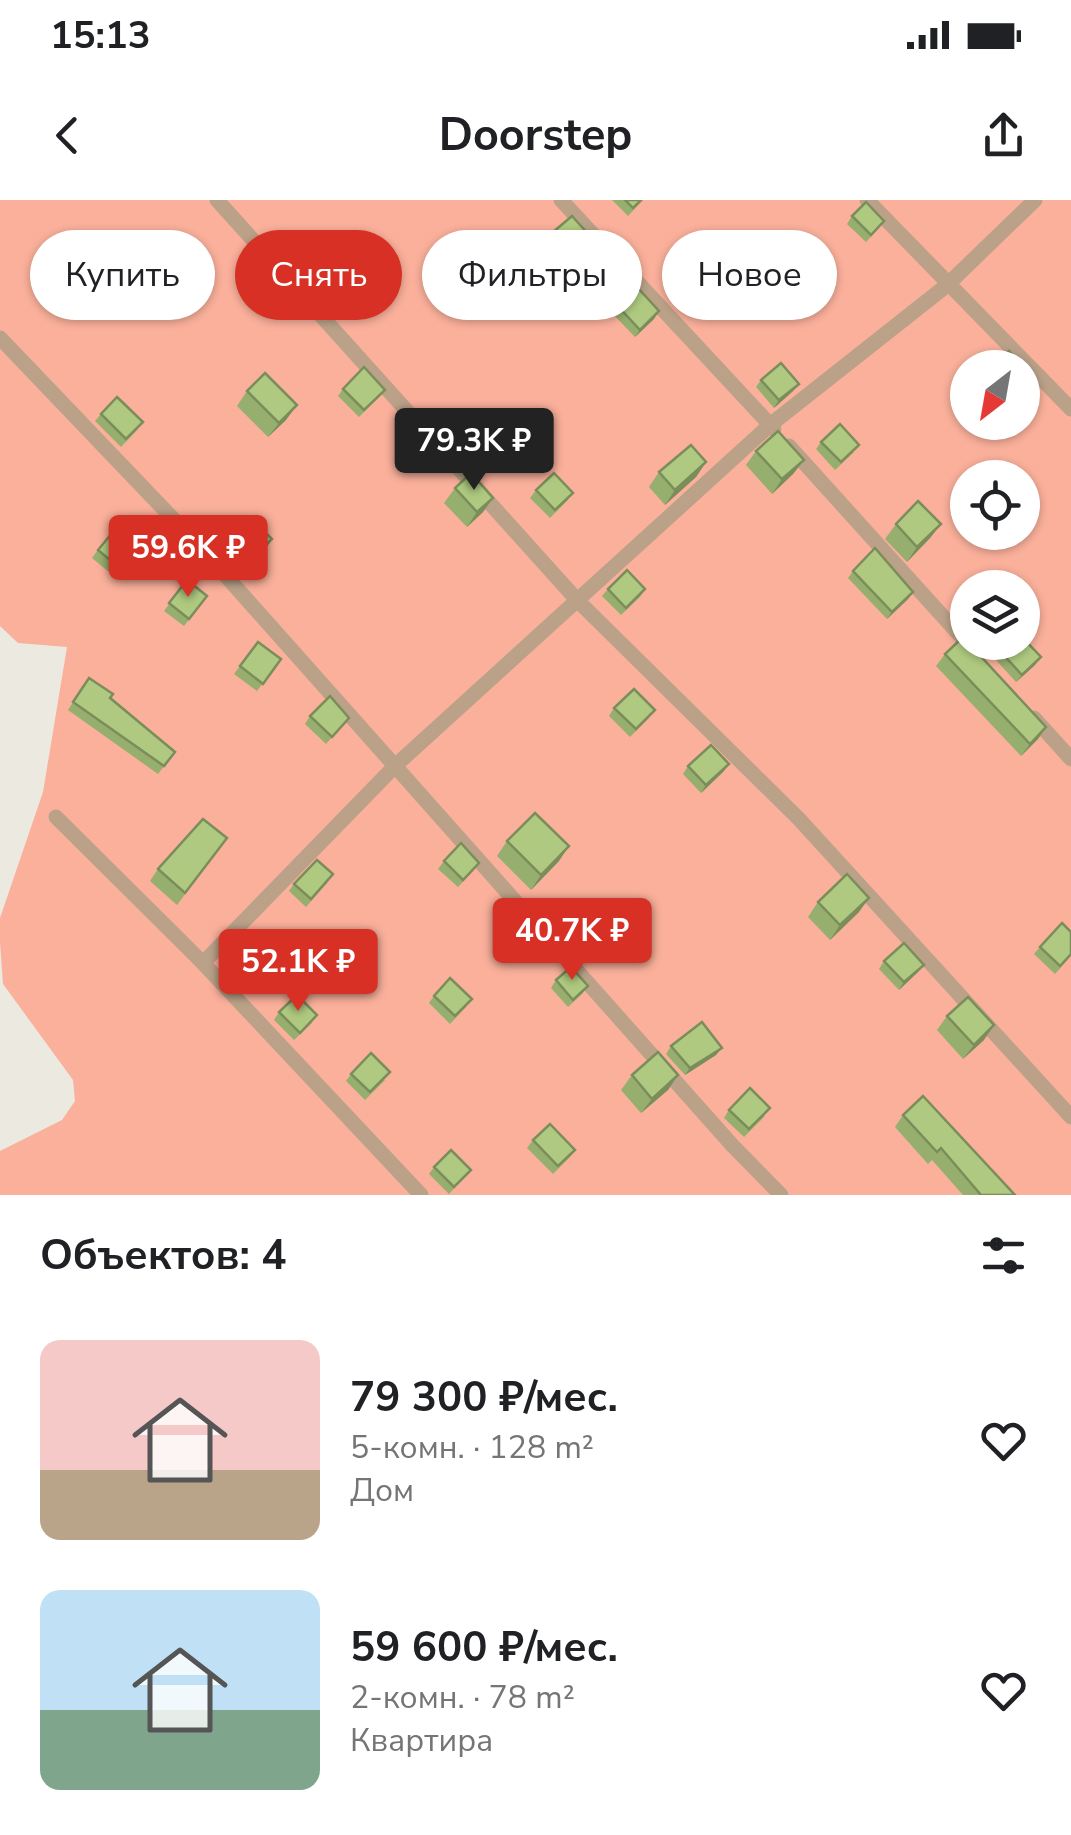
<!DOCTYPE html>
<html lang="ru">
<meta charset="utf-8">
<style>
body{margin:0;font-family:"Nunito Sans",sans-serif;background:#f6f6f6;color:#202124;height:100vh;display:flex;flex-direction:column;font-size:38px;white-space:nowrap}
*{box-sizing:border-box;margin:0}
p{font-size:32px;color:#757577}
.icon{flex:none;width:55px;height:55px;fill:none;stroke:currentColor;stroke-width:2;stroke-linecap:round;stroke-linejoin:round}
.map{position:relative;height:995px;overflow:hidden}
.details{display:flex;flex-direction:column;background:#fff;flex:1}
.details>*{flex:none}
.guide{position:absolute;left:30px;top:30px;width:1012px;height:90px;display:flex;gap:20px}
.needle{width:65px;rotate:211deg}
.fabs{position:absolute;left:950px;top:150px;display:grid;gap:20px}
.fabs a{display:grid;place-items:center;width:90px;height:90px;border-radius:50%;background:#fff;box-shadow:0 2px 8px #0004;font-size:50px}
.price{position:absolute;translate:-50% -85px;padding:0 22px;border-radius:10px;background:#d93025;color:#fff;font-size:32px;line-height:65px;filter:drop-shadow(0 2px 5px #0008)}
.price::after{content:'';position:absolute;left:50%;top:60px;width:30px;height:22px;margin-left:-15px;background:inherit;clip-path:polygon(0 0,100% 0,50% 100%)}
.price.active{background:#222;color:#fff}
ul{padding:0;list-style:none}
li{display:flex;align-items:center;gap:30px;height:250px;padding:0 40px}
li span{display:grid;place-items:center;flex:none;width:280px;height:200px;border-radius:20px;color:#555}
li>.icon{margin-inline-start:auto}
span .icon{width:120px;height:120px;fill:#fffc;stroke-width:1}
li b{font-size:42px}
h2{display:flex;justify-content:space-between;align-items:center;height:120px;padding:0 40px;font-size:42px}
.chip{padding:0 35px;border-radius:45px;background:#fff;box-shadow:0 2px 8px #0004;font-size:35px;line-height:90px}
.chip.active{background:#d93025;color:#fff}
.status{display:flex;justify-content:space-between;align-items:center;height:70px;padding:0 50px;background:#fff;direction:ltr}
.status svg{height:28px;fill:currentColor}
header{display:flex;justify-content:space-between;align-items:center;height:130px;padding:0 40px;background:#fff;font-size:45px;font-weight:700}
.map>svg:first-child{display:block}
</style>
<div class="status"><b>15:13</b><svg viewBox="0 0 49 12"><path d="M0 12V9h3v3zM5 12V6h3v6zM10 12V3h3v9zM15 12V0h3v12zM26 1h20v11H26zM47 4h2v5h-2z"/></svg></div>
<header><svg class="icon" aria-label="back" viewBox="0 0 24 24"><path d="M15 5l-7 7 7 7"/></svg>Doorstep<svg class="icon" aria-label="share" viewBox="0 0 24 24"><path d="M12 15V3M7 8l5-5 5 5M5 13v7h14v-7"/></svg></header>
<div class="map">
<svg width="1071" height="995" viewBox="0 0 1071 995">
<rect width="100%" height="100%" fill="#eceae0"/>
<path fill="#fab09b" fill-rule="evenodd" d="M0,0h1071v995h-1071v-44l62,-31 13,-19 -2,-21 -70,-96 -3,-42v-24l43,-126 24,-145 -49,-4 -18,-17zM968,168h54v54h-54zM968,278h54v54h-54zM968,388h54v54h-54z"/>
<g fill="none" stroke-linecap="round" stroke-linejoin="round">
<g stroke="#bba188" stroke-width="15">
<path d="M217,0l360,400 222,219 272,298"/>
<path d="M561,0l213,229"/>
<path d="M867,0l204,209"/>
<path d="M0,138l202,211 530,596 49,50"/>
<path d="M789,246l186,206"/>
<path d="M1034,518l37,41"/>
<path d="M56,617l147,146 218,232"/>
<path d="M203,763l193,-198 374,-340 176,-139 89,-86"/>
</g>
</g>
<g fill="#96ae6e">
<path d="M612,0h31l-15,16z"/>
<path d="M852,16l27,12 -13,14 -19,-18z"/>
<path d="M552,33l33,10 -21,18 -17,-21z"/>
<path d="M240,75l36,13 -20,18 -21,-24z"/>
<path d="M616,104l38,15 -19,18 -24,-25z"/>
<path d="M761,180l38,4 -6,7 -19,17 -18,-21z"/>
<path d="M343,189l36,8 -20,20 -21,-21z"/>
<path d="M247,191l39,29 -18,17 -31,-31z"/>
<path d="M101,214l37,15 -17,18 -26,-26z"/>
<path d="M821,242l33,10 -19,18 -19,-21z"/>
<path d="M756,251l48,9 -11,14 -21,20 -26,-29z"/>
<path d="M706,262l-10,15 -31,28 -16,-18 10,-15z"/>
<path d="M455,288l38,10 -10,14 -16,15 -23,-24z"/>
<path d="M536,290l32,10 -18,18 -20,-20z"/>
<path d="M896,324h45l-11,14 -23,24 -22,-23z"/>
<path d="M140,336l-30,37 -18,-15 6,-8z"/>
<path d="M232,339l35,8 -22,20 -18,-20z"/>
<path d="M853,371l60,21 -5,7 -21,20 -39,-41z"/>
<path d="M187,380l20,16 -23,30 -20,-15z"/>
<path d="M608,389h37l-5,8 -19,18 -19,-19z"/>
<path d="M258,442l23,17 -24,32 -23,-17z"/>
<path d="M1000,451l35,14 -19,17 -21,-23z"/>
<path d="M945,454l101,73 -8,12 -17,17 -85,-90z"/>
<path d="M89,478l86,74 -17,22 -90,-64z"/>
<path d="M614,508l35,10 -19,19 -21,-21z"/>
<path d="M310,516l39,2 -23,26 -21,-20z"/>
<path d="M688,566l36,5 -23,22 -18,-19z"/>
<path d="M227,638l-50,67 -27,-24 8,-12z"/>
<path d="M507,641l52,20 -28,29 -34,-34z"/>
<path d="M444,661l29,10 -15,16 -20,-18z"/>
<path d="M328,682l-22,25 -17,-16 5,-7z"/>
<path d="M818,702l41,10 -29,28 -22,-23z"/>
<path d="M1071,732v24l-16,18 -21,-20 6,-7z"/>
<path d="M884,761l34,11 -19,18 -20,-21z"/>
<path d="M556,780l32,6 -6,8 -14,13 -17,-19z"/>
<path d="M434,796l32,11 -16,17 -21,-21z"/>
<path d="M279,812l33,11 -18,17 -20,-20z"/>
<path d="M947,816l37,24 -21,19 -26,-29z"/>
<path d="M671,846l45,9 -31,20 -19,-21z"/>
<path d="M351,874l34,6 -20,20 -19,-19z"/>
<path d="M632,875h46l-10,15 -27,23 -20,-23z"/>
<path d="M729,910l36,6 -21,21 -20,-19z"/>
<path d="M903,915l112,80h-52l-31,-35 -4,4 -33,-37z"/>
<path d="M533,940l42,10 -5,7 -17,17 -26,-26z"/>
<path d="M434,967l37,3 -22,24 -20,-20z"/>
</g>
<g fill="#7a8d5a">
<path d="M590,36l-5,7 -21,18 5,-8z"/>
<path d="M281,81l-5,7 -20,18 5,-7z"/>
<path d="M659,111l-5,8 -19,18 5,-7z"/>
<path d="M799,184l-6,7 -19,17 5,-8z"/>
<path d="M297,205l-11,15 -18,17 11,-14z"/>
<path d="M804,260l-11,14 -21,20 10,-15z"/>
<path d="M706,262l-10,15 -31,28 10,-15z"/>
<path d="M493,298l-10,14 -16,15 10,-15z"/>
<path d="M941,324l-11,14 -23,24 10,-15z"/>
<path d="M272,339l-5,8 -22,20 6,-8z"/>
<path d="M913,392l-5,7 -21,20 5,-7z"/>
<path d="M1041,457l-6,8 -19,17 6,-7z"/>
<path d="M1046,527l-8,12 -17,17 9,-12z"/>
<path d="M729,564l-5,7 -23,22 5,-8z"/>
<path d="M569,646l-10,15 -28,29 10,-15z"/>
<path d="M869,698l-10,14 -29,28 10,-15z"/>
<path d="M924,765l-6,7 -19,18 5,-8z"/>
<path d="M994,825l-10,15 -21,19 11,-14z"/>
<path d="M722,848l-6,7 -31,20 5,-7z"/>
<path d="M678,875l-10,15 -27,23 11,-14z"/>
</g>
<g fill="#afca80" stroke="#7a8d5a" stroke-width="2.5">
<path d="M625,0h16l-8,8z"/>
<path d="M866,2l18,19 -13,14 -19,-19z"/>
<path d="M572,16l18,20 -21,17 -17,-20z"/>
<path d="M259,57l22,24 -20,18 -21,-24z"/>
<path d="M636,86l23,25 -19,19 -24,-26z"/>
<path d="M1009,151l17,20 -4,3v-6h-32z"/>
<path d="M781,163l18,21 -20,16 -18,-20z"/>
<path d="M364,167l21,23 -21,20 -21,-21z"/>
<path d="M265,173l32,32 -18,18 -32,-32z"/>
<path d="M117,197l26,25 -17,17 -25,-25z"/>
<path d="M840,224l19,21 -18,17 -20,-20z"/>
<path d="M778,231l26,29 -22,19 -26,-28z"/>
<path d="M691,245l15,17 -31,28 -16,-18z"/>
<path d="M471,273l22,25 -16,14 -22,-24z"/>
<path d="M554,273l19,20 -18,17 -19,-20z"/>
<path d="M918,301l23,23 -24,23 -21,-23z"/>
<path d="M253,320l19,19 -21,20 -19,-20z"/>
<path d="M122,321l18,15 -24,29 -18,-15z"/>
<path d="M875,348l38,44 -21,20 -39,-41z"/>
<path d="M627,370l18,19 -19,19 -18,-19z"/>
<path d="M187,380l20,16 -18,23 -20,-16z"/>
<path d="M963,437l83,90 -16,17 -85,-90z"/>
<path d="M1022,437l19,20 -19,18 -22,-24 9,-9h13z"/>
<path d="M258,442l23,17 -18,25 -23,-18z"/>
<path d="M89,478l24,16 -3,4 65,54 -11,14 -91,-64z"/>
<path d="M634,489l21,21 -19,19 -22,-21z"/>
<path d="M330,496l19,22 -17,19 -22,-21z"/>
<path d="M711,545l18,19 -23,21 -18,-19z"/>
<path d="M535,613l34,33 -28,29 -34,-34z"/>
<path d="M203,619l24,19 -42,55 -27,-24z"/>
<path d="M461,643l18,20 -16,17 -19,-19z"/>
<path d="M317,660l16,14 -22,25 -17,-15z"/>
<path d="M847,674l22,24 -29,27 -22,-23z"/>
<path d="M1062,723l9,9v22l-11,12 -20,-19z"/>
<path d="M904,743l20,22 -20,17 -20,-21z"/>
<path d="M571,767l17,19 -15,14 -17,-20z"/>
<path d="M450,778l22,21 -17,17 -21,-20z"/>
<path d="M297,795l20,20 -17,18 -21,-21z"/>
<path d="M968,797l26,28 -20,20 -27,-29z"/>
<path d="M702,822l20,26 -32,20 -19,-22z"/>
<path d="M658,852l20,23 -26,24 -20,-24z"/>
<path d="M371,853l19,19 -20,20 -19,-18z"/>
<path d="M750,888l20,20 -21,21 -20,-19z"/>
<path d="M923,896l92,99h-34l-40,-47 -4,4 -34,-37z"/>
<path d="M550,924l25,26 -17,16 -25,-26z"/>
<path d="M451,950l20,20 -17,17 -20,-20z"/>
</g>
</svg>
<div class="fabs">
<a><svg class="needle" viewBox="-14 -14 28 28"><path d="M0-13l5 13h-10z" fill="#e53935"/><path d="M0 13l5-13h-10z" fill="#757577"/></svg></a>
<a><svg class="icon" aria-label="locate" viewBox="0 0 24 24"><circle cx="12" cy="12" r="6"/><path d="M12 2v4M12 18v4M2 12h4M18 12h4"/></svg></a>
<a><svg class="icon" aria-label="layers" viewBox="0 0 24 24"><path d="M12 4l9 5-9 5-9-5zM3 14l9 5 9-5"/></svg></a>
</div>
<b class="price active" style="left:474px;top:293px">79.3K ₽</b>
<b class="price" style="left:188px;top:400px">59.6K ₽</b>
<b class="price" style="left:572px;top:783px">40.7K ₽</b>
<b class="price" style="left:298px;top:814px">52.1K ₽</b>
<div class="guide">
<a class="chip">Купить</a>
<a class="chip active">Снять</a>
<a class="chip">Фильтры</a>
<a class="chip">Новое</a>
</div>
</div>
<section class="details">
<h2>Объектов: 4<svg class="icon" aria-label="filters" viewBox="0 0 24 24"><path d="M4 7h16M4 17h16"/><circle cx="9" cy="7" r="2"/><circle cx="15" cy="17" r="2"/></svg></h2>
<ul>
<li><span style="background:linear-gradient(#f6c9c9 65%,#b9a48a 0)"><svg class="icon" aria-label="home" viewBox="0 0 24 24"><path d="M3 11l9-7 9 7M6 9v11h12V9"/></svg></span><div><b>79 300 ₽/мес.</b><p>5-комн. · 128 m²</p><p>Дом</p></div><svg class="icon" aria-label="heart" viewBox="0 0 24 24"><path d="M12 20l-8-8c-3-5 5-10 8-4 3-6 11-1 8 4z"/></svg></li>
<li><span style="background:linear-gradient(#bfe0f5 60%,#7fa58c 0)"><svg class="icon" aria-label="home" viewBox="0 0 24 24"><path d="M3 11l9-7 9 7M6 9v11h12V9"/></svg></span><div><b>59 600 ₽/мес.</b><p>2-комн. · 78 m²</p><p>Квартира</p></div><svg class="icon" aria-label="heart" viewBox="0 0 24 24"><path d="M12 20l-8-8c-3-5 5-10 8-4 3-6 11-1 8 4z"/></svg></li>
</ul>
</section>
